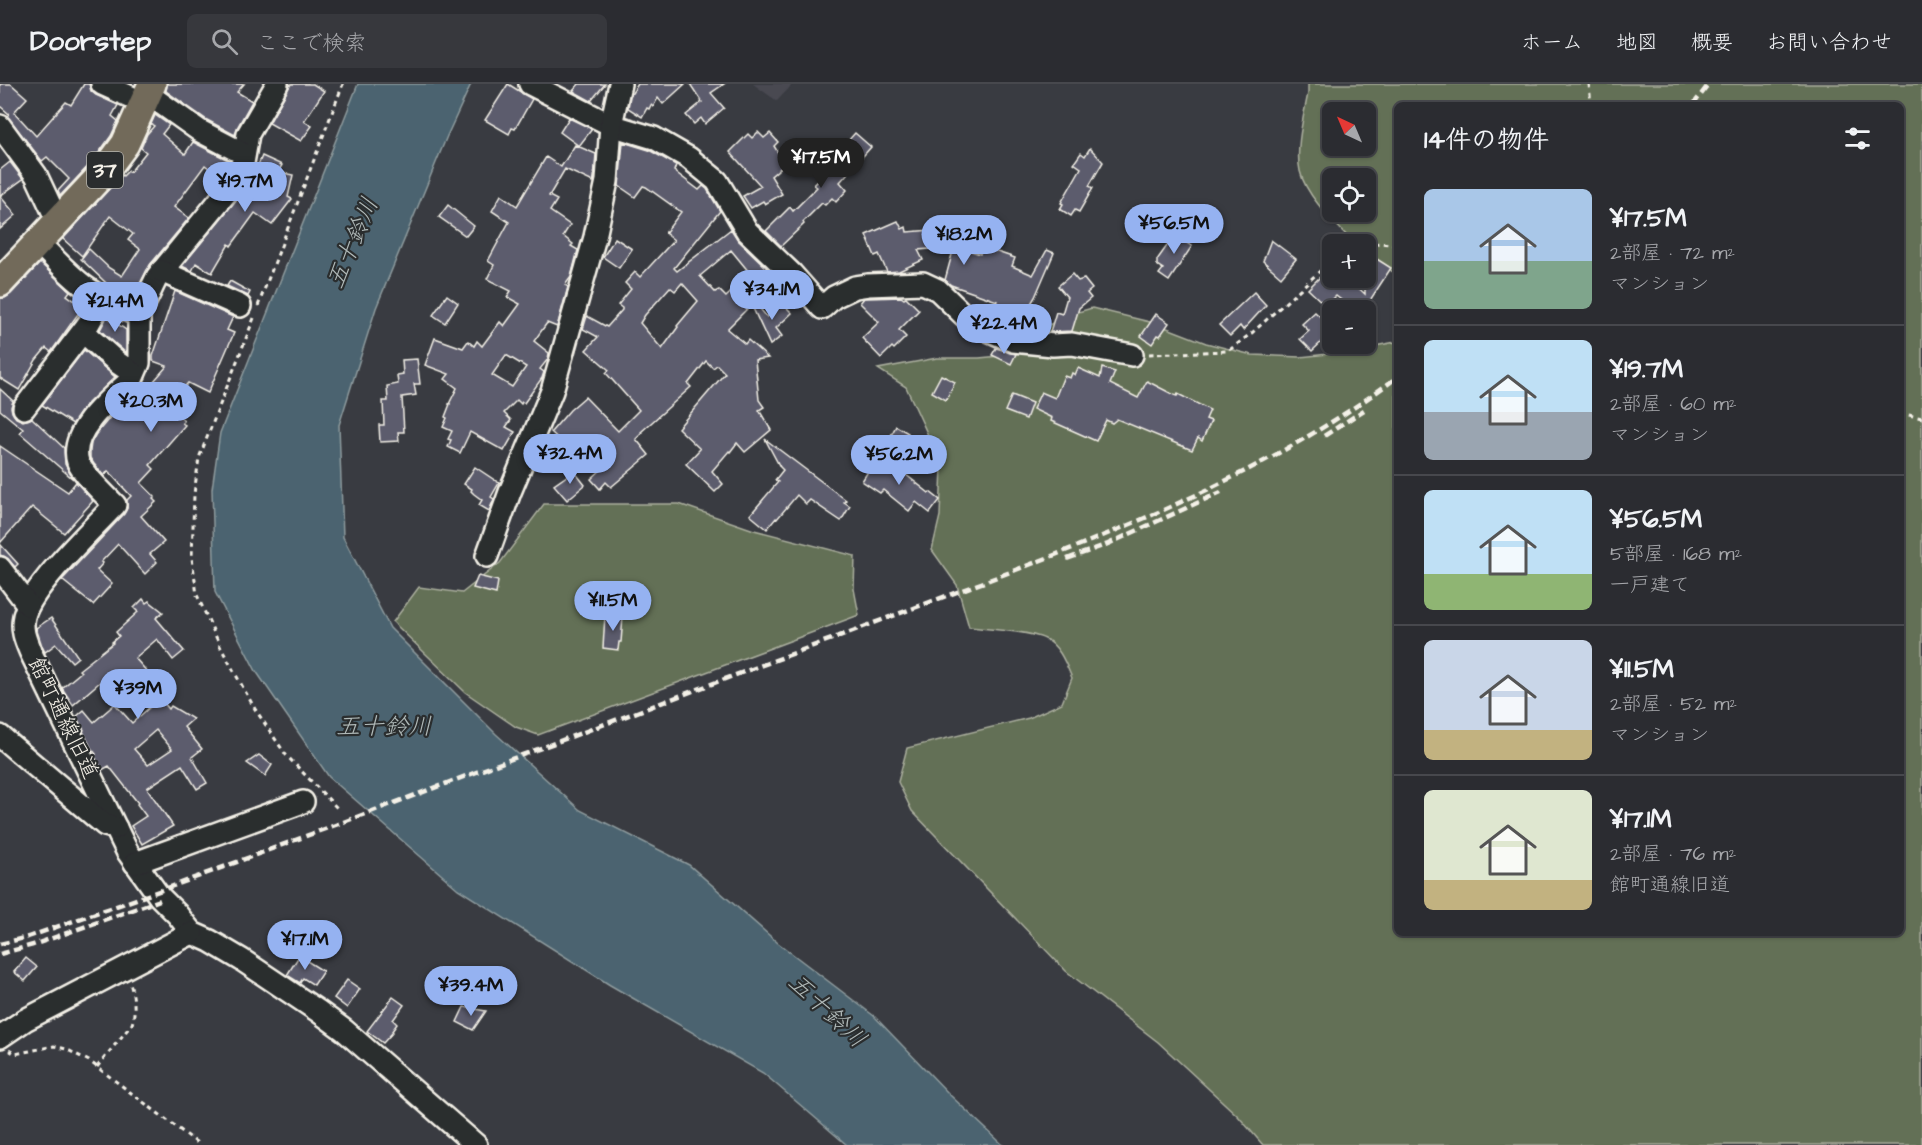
<!DOCTYPE html>
<html lang="ja">
<meta charset="utf-8">
<style>
body{margin:0;font-family:"Architects Daughter","Klee One",sans-serif;background:#37383d;color:#f1f3f6;height:100vh;display:flex;flex-direction:column;font-size:22px;white-space:nowrap}
*{box-sizing:border-box;margin:0}
p{font-size:20px;color:#a6a7ab}
.icon{flex:none;width:33px;height:33px;fill:none;stroke:currentColor;stroke-width:2;stroke-linecap:round;stroke-linejoin:round}
.map{position:relative;flex:1;overflow:hidden}
.panel{position:absolute;left:1394px;top:18px;width:510px;height:834px;display:flex;flex-direction:column;background:#2b2c31;border-radius:9px;box-shadow:0 2px 4px #0004,0 0 0 2px #47484d}
.panel>*{flex:none}
.needle{width:39px;rotate:316deg}
.buttons{position:absolute;left:1322px;top:18px;display:grid;gap:12px}
.buttons a{display:grid;place-items:center;width:54px;height:54px;border-radius:9px;background:#2b2c31;box-shadow:0 2px 4px #0004,0 0 0 2px #47484d;font-size:30px}
.price{position:absolute;translate:-50% -51px;padding:0 14px;border-radius:21px;background:#95b2f1;color:#111;font-size:20px;line-height:39px;filter:drop-shadow(0 2px 3px #0008)}
.price::after{content:'';position:absolute;left:50%;top:36px;width:18px;height:14px;margin-left:-9px;background:inherit;clip-path:polygon(0 0,100% 0,50% 100%)}
.price.active{background:#222;color:#fff}
ul{padding:0;list-style:none}
li{display:flex;align-items:center;gap:18px;height:150px;padding:0 30px}
li+li{border-top:2px solid #47484d}
li span{display:grid;place-items:center;flex:none;width:168px;height:120px;border-radius:9px;color:#555}
li>.icon{margin-inline-start:auto}
span .icon{width:72px;height:72px;fill:#fffc;stroke-width:1}
li b{font-size:26px}
h2{display:flex;justify-content:space-between;align-items:center;height:72px;padding:0 30px;font-size:26px}
header{display:flex;align-items:center;gap:36px;box-sizing:border-box;height:84px;padding:0 30px;background:#2b2c31;border-bottom:2px solid #47484d}
header strong{font-size:28px}
nav{display:flex;gap:33px;margin-inline-start:auto;font-size:21px}
.search{width:420px;height:54px;background:#37383d;display:flex;align-items:center;gap:15px;box-sizing:border-box;padding:0 21px;border-radius:9px;color:#a6a7ab;font-size:22px}
.map>svg:first-child{display:block}
</style>
<header>
<strong>Doorstep</strong>
<div class="search"><svg class="icon" aria-label="search" viewBox="0 0 24 24"><circle cx="10" cy="10" r="6"/><path d="M15 15l6 6"/></svg>ここで検索</div>
<nav><a>ホーム</a><a>地図</a><a>概要</a><a>お問い合わせ</a></nav>
</header>
<div class="map">
<svg width="1922" height="1061" viewBox="0 0 1922 1061">
<rect width="100%" height="100%" fill="#393b41"/>
<filter id="ink" filterUnits="userSpaceOnUse"><feTurbulence type="fractalNoise" baseFrequency=".0167" numOctaves="2"/><feDisplacementMap in="SourceGraphic" scale="12" xChannelSelector="R" yChannelSelector="G"/><feConvolveMatrix kernelMatrix="1 2 1 2 8 2 1 2 1" color-interpolation-filters="sRGB"/></filter>
<g filter="url(#ink)">
<path fill="#484851" d="M753,0h40l-16,17z"/>
<g fill="#636f56" stroke="#acb09f" stroke-width="1.5" fill-rule="evenodd">
<path d="M1308,0h614v1061h-659l-25,-29 -80,-74 -92,-71 -154,-160 -14,-29 9,-34 122,-30 33,-15 10,-25c-6,-14 -13,-33 -27,-39 -16,-8 -57,-10 -76,-12l-12,-42 -25,-35 8,-34 2,-50 -36,-79 -28,-18 59,-11h42l32,-3 32,-27 25,-13 24,-7 62,15 52,20 46,12 48,2 38,-4 58,-11v591h504v-828h-504v169l-31,-22v-8h-10c-18,-19 -49,-47 -55,-73 -5,-22 4,-56 8,-78zM1332,28h33v34h-33zM1332,94h33v34h-33z"/>
<path d="M544,420h135l75,26 101,26 -1,33 5,26 -321,120 -22,-8 -51,-35 -72,-70 26,-35 43,6 38,-30z"/>
</g>
<path fill="#4b646f" stroke="#8f9c9f" stroke-width="1.5" d="M358,0h113l-24,52 -71,172 -37,117 4,112 47,91 106,106 84,76 109,55 89,78 96,73 77,80 52,49h-156l-84,-72 -153,-88 -152,-96 -129,-112 -73,-106 -41,-79 -3,-103 8,-56z"/>
<g fill="#5c5b6d" stroke="#f4f1e8" stroke-width="1.5" fill-rule="evenodd">
<path d="M0,0h11l16,14 -13,14 22,24 30,-34 5,3 13,-21h5l2,7 5,4 22,10 -6,11 6,5 -7,15 -18,25 -33,35 -2,-5 11,-12 -22,-22 -5,4 -35,-45 2,-2 -9,-8z"/>
<path d="M167,0h77l-7,8 15,9 -15,27 -2,7 -28,-15 -41,-29z"/>
<path d="M291,0h22l11,7 -20,30 8,5 -11,15 -32,-18z"/>
<path d="M508,0l24,15 -17,30 -3,-1 -3,6 -24,-14z"/>
<path d="M579,0h26l-14,17 -18,-10z"/>
<path d="M638,0h47l-22,20 -5,-6 -5,9 -2,-2 -2,4 -2,-1 -5,9 -14,-9 2,-12z"/>
<path d="M690,0h34l-13,9 13,15 -19,16 -4,-6 -7,6 -8,-9 16,-13z"/>
<path d="M155,31l14,10 -7,9 23,20 8,-12 37,19 -10,16 -15,-12 -31,42 15,11 -39,47 -12,22 -3,-2 -6,12 -24,-12 1,-2 -25,-24 8,-10 20,19 13,8 18,-27 -12,-9 5,-6 -23,-18 -28,40 -19,-17 59,-64 1,1 5,-5 2,1 16,-20 -5,-4 6,-14 7,-8 -3,-2z"/>
<path d="M569,34l23,11 -13,17 -19,-14z"/>
<path d="M758,48l6,6 6,-5 8,9 -4,4 11,18 -14,12 11,18 -17,10 -2,-3 -12,7 -8,-12 18,-10 -31,-34 18,-18 4,4z"/>
<path d="M855,49l16,14 -31,35 7,8 -11,12 -4,-4 -7,7 -3,-2 -19,19 1,2 -23,22 -15,-15 24,-24 3,4 24,-24 -3,-2 12,-12 -5,-7 15,-16 2,2z"/>
<path d="M623,58l26,8 27,15 -2,6 25,19 4,-4 4,3 13,22 -46,57 3,3 54,-42 7,11 29,28 -4,3 6,10 -18,14 4,6 -28,28 18,15 3,-4 20,18 -13,2 4,40 5,7 -5,3 12,20 -26,22 -8,-9 -7,9 -1,-1 -17,20 11,13 -8,8 -29,-28 14,-15 -22,-21 47,-55 -8,-8 -4,3 -7,-7 -18,23 3,3 -50,45 1,1 -6,6 13,16 -38,32 -5,-5 -6,7 -9,-10 11,-10 -23,-26 -5,6h-5l-18,-17 19,-22 15,-13 33,34 21,-21 -33,-37 3,-3 -23,-20 12,-13 -15,-8 4,-13 20,11 15,-17v-2l-4,-3 13,-16 -6,-6 10,-11 5,5 34,-37 -9,-7 16,-21 -35,-25 -3,-1 -8,11 -16,-11zM731,166l18,22 -8,7 2,2 -17,16 -7,-7 -4,2 -15,-16zM682,199l16,18 -21,25 1,1 -16,22 -22,-26 5,-8 25,-28 5,4z"/>
<path d="M575,61l21,9 -2,24 -1,4 -28,-13 -16,27 8,4 -7,11 20,14 -7,11 10,8 -2,2 7,4 -7,27 -6,8 3,2 -11,40 -10,-4 -13,18 15,12 -1,6 -8,10 4,3 -2,6 -18,25 -2,-1 -1,2 -4,-4 -13,13 7,7 -5,7 9,5 -11,19 -34,-19 -10,21 -12,-6 3,-7 -3,-1 4,-8 -9,-4 4,-9 -2,-1 5,-13h-1l8,-16 -12,-9 4,-5 -24,-9 10,-27 28,10 5,-7 6,5 3,-5 5,5 18,-24 4,4 16,-22 -13,-7 4,-6 -24,-12 7,-14 -6,-4 21,-39 -17,-11 9,-16 16,11 29,-49 15,10zM506,271l20,12 -14,20 -20,-12z"/>
<path d="M1090,64l13,14 -14,24 4,2 -14,24 -4,-2 -4,6 -11,-7 3,-5 -2,-1 20,-35 -7,-5 7,-10 4,3z"/>
<path d="M262,72l20,9 -4,7 15,3 -5,22 4,2 -20,26 -17,-12 -24,33 -2,-2 -17,29 -16,-10 -4,8 -10,-5 64,-78 -2,-2 8,-13 2,2z"/>
<path d="M10,78l13,17 -23,17 16,19 -16,14v-59z"/>
<path d="M448,121l26,21 -8,10 -27,-19z"/>
<path d="M898,137l4,8 4,-2 1,5 25,-2v-7l11,-1 1,3 16,-1 1,23h-2l21,7 2,-7 33,11 -3,8 21,9 14,-25 7,3 -19,44 -9,15 -6,-2 -7,17 -23,-10 7,-16 -46,-16 -6,-5 9,-33 -36,3 5,10 -24,11 -12,1 -8,-18 -4,2 -9,-21z"/>
<path d="M1179,145l10,6 -4,7 7,4 -23,35 -10,-7 4,-5 -6,-4v-5z"/>
<path d="M615,154l17,11 -13,19 -16,-11z"/>
<path d="M1271,156l25,19 -15,18 -18,-16z"/>
<path d="M1372,172l19,12 -26,40v-3l-5,5h-6l-18,-14 -10,10 -18,-17 24,-24v13h16l17,16v-26z"/>
<path d="M40,179l30,28 -3,4 16,12 -32,45 -5,-4 -10,12 -17,30 -19,-12v-80h5l6,-4z"/>
<path d="M1072,190l6,7 6,-2 8,10 -5,4 4,5 -12,10 -7,23 -22,1 6,-20 6,2 5,-17 -9,-11z"/>
<path d="M230,197l20,11 -2,4 -21,-10z"/>
<path d="M175,207l58,26 -6,13 7,3 -26,60 -20,-10 -21,23 17,15 -2,2 3,2 -35,40 4,4 -13,14 14,14 -2,2 3,3 -15,14 23,26 -14,12 7,8 -12,12 -27,-30 -17,18 2,1 -6,7 15,14 -19,21 -31,-25 62,-66 3,-6v-8l4,-4 -23,-25 -4,5 -10,-12 -4,-6v-7l1,-8 5,-9 17,-20 26,-24 2,1 4,-4 2,2 20,-23 -14,-5v-5z"/>
<path d="M1254,208l12,13 -23,25 -3,-4 -10,10 -11,-11z"/>
<path d="M447,211l11,8 -13,20 -12,-8z"/>
<path d="M901,213l3,2 2,-2 13,13 -20,20 7,7 -12,12 -2,-2 -11,11 -19,-20 17,-16 -19,-19 4,-5h5z"/>
<path d="M780,217l12,12 -16,15 6,8 -12,9 -18,-39 4,-2 11,13z"/>
<path d="M1315,228l14,13 -2,2 5,5 -20,19 -12,-12 9,-8 -7,-7z"/>
<path d="M1156,230l13,9 -9,13 -2,-1 -6,9 -11,-8z"/>
<path d="M107,233l19,13v23l-26,-23z"/>
<path d="M996,264l20,6 -5,10 -19,-9z"/>
<path d="M84,266l31,27 -31,30 -11,17 -31,-19z"/>
<path d="M417,275l3,25h-6l2,11 -14,2 2,35h-6l1,9 -19,1 -1,-17h5l-1,-24h5l-1,-15 11,-2 -1,-9 6,-1 -1,-14z"/>
<path d="M1078,284l22,10 2,-10 13,4 -5,12 28,14 9,-17 27,14 3,1 1,-2 32,16 -4,9 5,2 -9,20 -4,-3 -6,12 -75,-31 -5,4 -6,-3 -10,21 -45,-20 1,-3 -19,-9 8,-17 14,6 9,-22 6,2 2,-5 3,2z"/>
<path d="M941,291l14,7 -9,18 -14,-8z"/>
<path d="M0,305l13,12 -2,6 1,5 4,6 7,3 9,-3 32,30 1,16 8,15 -53,-46 3,-4 -23,-19z"/>
<path d="M1012,311l20,8 -6,16 -21,-8z"/>
<path d="M896,342l12,7 -8,14 -12,-6z"/>
<path d="M765,355l81,61 -2,2 6,4 -9,15 -31,-21 -4,4 -9,-9 -20,24 -1,-1 -9,11 -17,-14 28,-33 -3,-2 8,-10 -3,-3z"/>
<path d="M0,362l68,46 8,-10 17,19 -29,32 -32,-26 -32,36z"/>
<path d="M888,372l14,9 -1,2 5,3 -1,4 24,19 1,-1 10,8 -10,13 -14,-11 -7,9 -26,-21 -3,3 -18,-12 10,-16 7,4z"/>
<path d="M475,383l24,16 -8,14 3,2 -5,12 -10,-6 3,-5 -8,-6 -3,-3 1,-2 -8,-5z"/>
<path d="M574,387l11,14 -18,15 -13,-15z"/>
<path d="M0,460l18,20 -3,3 -10,-10 -5,-2z"/>
<path d="M478,492l20,5 -2,13 -23,-6z"/>
<path d="M143,515l3,4 3,-2 14,11 -7,6 28,33 -11,9 -16,-21 -22,19 22,25 -6,5 18,21 2,-3 22,13 -9,8 18,22 -10,8 15,26 -10,6 -15,-24 -35,23 26,38 -31,18 -11,-18 15,-10 -9,-12 1,-1 -29,-37 -7,4 -8,-15 2,-1 -5,-6 -8,-17 1,-1 -8,-13 8,-7 10,12 21,-18 17,19 18,-16 -28,-33 -18,13 -4,-5 -27,23 -11,-17 19,-16 -2,-2 34,-27 -1,-1 7,-6 -3,-4 22,-20 -4,-4zM156,646l16,19 -24,16 -14,-16z"/>
<path d="M605,531l18,2 -2,25h-2l-1,8 -15,-2z"/>
<path d="M51,534l27,39 -6,5 -16,-18 -11,8 -3,-6 -6,-18z"/>
<path d="M259,671l13,10 -7,11 -18,-13z"/>
<path d="M299,872l24,15 -9,14 -11,-7 -3,5 -13,-8z"/>
<path d="M26,874l11,9 -12,14 -11,-9z"/>
<path d="M347,896l13,9 -13,19 -13,-10z"/>
<path d="M393,913l11,8 -11,15 4,4 -5,7 1,1 -10,11 -16,-12z"/>
<path d="M464,923l22,4 -13,19 -16,-8z"/>
</g>
<g fill="none" stroke-linecap="round" stroke-linejoin="round">
<g stroke="#f4f1e8" stroke-width="26">
<g id="minor">
<path d="M102,0l42,19"/>
<path d="M277,0l-29,50 -5,29 -18,31 -68,83 -18,38v48l-7,16c-20,18 -64,52 -54,83 3,10 28,34 37,43 -23,24 -83,81 -91,111 -3,13 1,23 6,35l97,200 32,45 18,18 15,19 18,8 32,19 76,51 26,19 132,115"/>
<path d="M530,0l81,41 43,13 35,20 28,23 30,50 45,43 30,34 12,-11 21,-10 13,-2 55,-2 15,7 34,33 41,18 40,4 19,-1 60,11"/>
<path d="M148,10l52,37 44,23"/>
<path d="M0,42l36,49 22,47"/>
<path d="M39,159c34,36 53,55 100,72"/>
<path d="M161,187l79,35"/>
<path d="M83,248l35,31 16,11"/>
<path d="M24,324l65,-85 13,-24"/>
<path d="M487,472l23,-64 42,-101 43,-154 12,-56 4,-56 9,-41"/>
<path d="M0,484l28,37"/>
<path d="M0,652l105,89 11,3"/>
<path d="M135,779l168,-61"/>
<path d="M0,953l25,-17 167,-87"/>
</g>
</g>
<g stroke="#f4f1e8" stroke-width="32">
<path id="major" d="M0,199l105,-112 20,-27 27,-60"/>
</g>
<g stroke="#f4f1e8" stroke-width="3" stroke-dasharray="4.5 4.5" stroke-linecap="butt">
<path d="M1589,0l2,21"/>
<path d="M1365,161l16,-2 15,2"/>
<path d="M258,222l85,-222"/>
<path d="M254,234l-55,140 -5,36 -2,64 5,37 24,53 34,61 31,46 51,53"/>
<path d="M1149,270l79,-3 25,-19 79,-72"/>
<path d="M1900,329l22,5"/>
<path d="M9,966l6,4 39,-8 12,3 23,12 111,84"/>
<path d="M97,983l35,-43c4,-13 2,-28 -2,-41"/>
</g>
<use href="#minor" stroke="#2a2d2e" stroke-width="21"/>
<use href="#major" stroke="#726b5a" stroke-width="27"/>
<g stroke="#f4f1e8" stroke-width="4.5" stroke-dasharray="9 4.5" stroke-linecap="butt">
<path d="M1693,21l16,-21"/>
<path d="M1324,352l40,-26"/>
<path d="M1067,475l41,-15 113,-52"/>
<path d="M0,860l28,-7 145,-51c231,-87 462,-173 693,-260 182,-69 373,-131 530,-248"/>
<path d="M0,870l33,-9 127,-45"/>
</g>
</g>
</g>
<g text-anchor="middle" dominant-baseline="central" stroke-width="4.5" stroke-linejoin="round" paint-order="stroke">
<rect fill="#2a2d2e" stroke="#b7b6b0" stroke-width="1.5" x="87" y="68" width="36" height="36" rx="4.5"/>
<g font-size="21" font-weight="bold" fill="#f4f1e8">
<text x="105" y="86">37</text>
</g>
<g font-size="22" fill="#f4f1e8" stroke="#2a2d2e">
<text transform="translate(63 634) rotate(64)">館町通線旧道</text>
</g>
<g font-size="24" font-style="italic" fill="#b0b9b8" stroke="#2a2d2e">
<text transform="translate(353 159) rotate(-67)">五十鈴川</text>
<text x="384" y="643">五十鈴川</text>
<text transform="translate(827 927) rotate(43)">五十鈴川</text>
</g>
</g>
</svg>
<div class="buttons">
<a><svg class="needle" viewBox="-14 -14 28 28"><path d="M0-13l5 13h-10z" fill="#e53935"/><path d="M0 13l5-13h-10z" fill="#a6a7ab"/></svg></a>
<a><svg class="icon" aria-label="locate" viewBox="0 0 24 24"><circle cx="12" cy="12" r="6"/><path d="M12 2v4M12 18v4M2 12h4M18 12h4"/></svg></a>
<a>+</a>
<a>−</a>
</div>
<b class="price active" style="left:821px;top:105px">¥17.5M</b>
<b class="price" style="left:245px;top:129px">¥19.7M</b>
<b class="price" style="left:1174px;top:171px">¥56.5M</b>
<b class="price" style="left:964px;top:182px">¥18.2M</b>
<b class="price" style="left:772px;top:237px">¥34.1M</b>
<b class="price" style="left:115px;top:249px">¥21.4M</b>
<b class="price" style="left:1004px;top:271px">¥22.4M</b>
<b class="price" style="left:151px;top:349px">¥20.3M</b>
<b class="price" style="left:570px;top:401px">¥32.4M</b>
<b class="price" style="left:899px;top:402px">¥56.2M</b>
<b class="price" style="left:613px;top:548px">¥11.5M</b>
<b class="price" style="left:138px;top:636px">¥39M</b>
<b class="price" style="left:305px;top:887px">¥17.1M</b>
<b class="price" style="left:471px;top:933px">¥39.4M</b>
<section class="panel">
<h2>14件の物件<svg class="icon" aria-label="filters" viewBox="0 0 24 24"><path d="M4 7h16M4 17h16"/><circle cx="9" cy="7" r="2"/><circle cx="15" cy="17" r="2"/></svg></h2>
<ul>
<li><span style="background:linear-gradient(#a9c7e8 60%,#7fa58c 0)"><svg class="icon" aria-label="home" viewBox="0 0 24 24"><path d="M3 11l9-7 9 7M6 9v11h12V9"/></svg></span><div><b>¥17.5M</b><p>2部屋 · 72 m²</p><p>マンション</p></div></li>
<li><span style="background:linear-gradient(#bfe0f5 60%,#9aa5b1 0)"><svg class="icon" aria-label="home" viewBox="0 0 24 24"><path d="M3 11l9-7 9 7M6 9v11h12V9"/></svg></span><div><b>¥19.7M</b><p>2部屋 · 60 m²</p><p>マンション</p></div></li>
<li><span style="background:linear-gradient(#bfe0f5 70%,#8fb573 0)"><svg class="icon" aria-label="home" viewBox="0 0 24 24"><path d="M3 11l9-7 9 7M6 9v11h12V9"/></svg></span><div><b>¥56.5M</b><p>5部屋 · 168 m²</p><p>一戸建て</p></div></li>
<li><span style="background:linear-gradient(#c9d6e8 75%,#c2b280 0)"><svg class="icon" aria-label="home" viewBox="0 0 24 24"><path d="M3 11l9-7 9 7M6 9v11h12V9"/></svg></span><div><b>¥11.5M</b><p>2部屋 · 52 m²</p><p>マンション</p></div></li>
<li><span style="background:linear-gradient(#dfe7d0 75%,#c2b280 0)"><svg class="icon" aria-label="home" viewBox="0 0 24 24"><path d="M3 11l9-7 9 7M6 9v11h12V9"/></svg></span><div><b>¥17.1M</b><p>2部屋 · 76 m²</p><p>館町通線旧道</p></div></li>
</ul>
</section>
</div>
